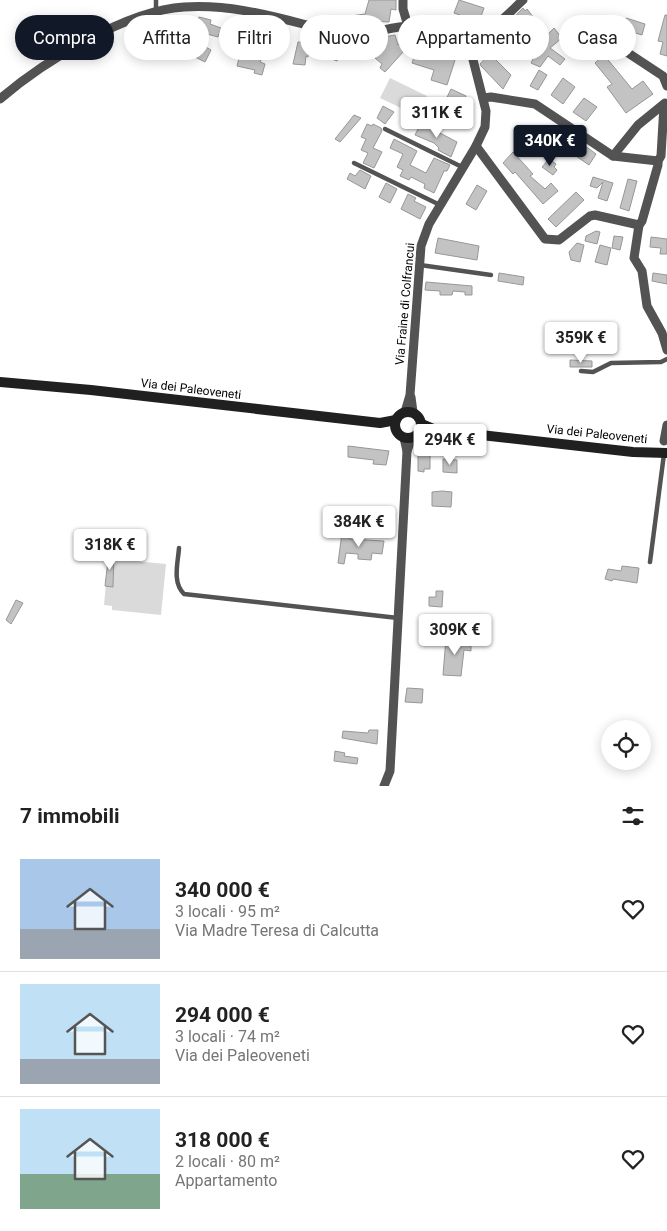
<!DOCTYPE html>
<html lang="it">
<meta charset="utf-8">
<style>
body{margin:0;font-family:Roboto,sans-serif;background:#f2f2f2;color:#222;height:100vh;display:flex;flex-direction:column;font-size:19px;white-space:nowrap}
*{box-sizing:border-box;margin:0}
p{font-size:16px;color:#767676}
.icon{flex:none;width:28px;height:28px;fill:none;stroke:currentColor;stroke-width:2;stroke-linecap:round;stroke-linejoin:round}
.map{position:relative;height:786px;overflow:hidden}
.panel{display:flex;flex-direction:column;background:#fff;flex:1}
.panel>*{flex:none}
.banner{position:absolute;left:15px;top:15px;width:638px;height:45px;display:flex;gap:10px}
.buttons{position:absolute;left:601px;top:720px;display:grid;gap:10px}
.buttons a{display:grid;place-items:center;width:50px;height:50px;border-radius:50%;background:#fff;box-shadow:0 2px 12px #0003;font-size:25px}
.price{position:absolute;translate:-50% -42px;padding:0 11px;border-radius:5px;background:#fff;color:#222;font-size:16px;line-height:32px;filter:drop-shadow(0 1px 2px #0008)}
.price::after{content:'';position:absolute;left:50%;top:30px;width:15px;height:11px;margin-left:-8px;background:inherit;clip-path:polygon(0 0,100% 0,50% 100%)}
.price.active{background:#111827;color:#fff}
ul{padding:0;list-style:none}
li{display:flex;align-items:center;gap:15px;height:125px;padding:0 20px}
li+li{border-top:1px solid #e0e0e0}
li span{display:grid;place-items:center;flex:none;width:140px;height:100px;border-radius:0px;color:#555}
li>.icon{margin-inline-start:auto}
span .icon{width:60px;height:60px;fill:#fffc;stroke-width:1}
li b{font-size:21px}
h2{display:flex;justify-content:space-between;align-items:center;height:60px;padding:0 20px;font-size:21px}
.tag{padding:0 18px;border-radius:22px;background:#fff;box-shadow:0 2px 12px #0003;font-size:18px;line-height:45px}
.tag.active{background:#111827;color:#fff}
.map>svg:first-child{display:block}
</style>
<div class="map">
<svg width="667" height="786" viewBox="0 0 667 786">
<rect width="100%" height="100%" fill="#fff"/>
<g fill="#dadada">
<path d="M390,78l37,18 -9,20 -38,-18z"/>
<path d="M113,559l53,5 -5,51 -49,-5v-4l-8,-1 4,-44 5,1z"/>
</g>
<g fill="#c3c3c3" stroke="#979797">
<path d="M369,0h27v10l-5,-1 -2,13 -19,-1 -1,5h-13v2h-7l2,-12 14,-2z"/>
<path d="M459,0l25,8 -5,14 -25,-9z"/>
<path d="M523,8l2,3 2,-2 20,26 7,-7 8,10 -12,10 15,11 -5,6 -12,-9 -8,11 -9,-4 3,-6 -7,-4 12,-17 -9,-12 -3,2 -6,-7 -11,15 17,16 -3,3 -10,-7 -1,2 -4,-3 -13,15 15,15 -8,14 -22,-23 -1,-2 11,-12 -7,-7 4,-5 2,2z"/>
<path d="M665,15h2v41l-7,-2 3,-12 -5,-1z"/>
<path d="M199,17l12,3 -1,4 11,4 -3,9 -11,-3 -3,12 7,4 -6,12 -14,-7 9,-20 -5,-1z"/>
<path d="M626,18l19,6 -3,11 -20,-6z"/>
<path d="M604,22l13,9 -13,19 -14,-9z"/>
<path d="M395,35l3,10 5,-6 10,2 -28,31 -5,-4 2,-4 -7,-6 12,-13 -20,2 -1,-7z"/>
<path d="M298,42l12,1 -2,14 -2,-1 -1,9 -12,-1z"/>
<path d="M419,42l29,9 -1,3 9,3 -9,28 -16,-5 3,-10 -22,-7z"/>
<path d="M327,48l13,5 -3,8 -13,-5z"/>
<path d="M240,54l21,6 -1,2 5,2 -3,11 -8,-2 1,-3 -18,-4z"/>
<path d="M604,55l28,34 11,-8 10,13 -27,19 -19,-26 5,-3 -17,-21z"/>
<path d="M539,70l8,5 -9,15 -8,-4z"/>
<path d="M563,78l12,9 -12,17 -12,-9z"/>
<path d="M451,89l15,7 -11,23 -5,-2 -3,6 -10,-5z"/>
<path d="M584,98l13,9 -11,14 -13,-9z"/>
<path d="M383,106l11,6 -9,12 -8,-6z"/>
<path d="M354,115l7,3 -21,24 -5,-3z"/>
<path d="M421,123l36,19 -6,15 -13,-7 1,-2 -5,-5 -19,-8z"/>
<path d="M367,124l5,2 1,-2 8,4 1,3 -9,17 9,4 -8,16 -11,-5 5,-10 -7,-3 5,-11 -5,-2z"/>
<path d="M537,134h13l11,3 -3,10 -25,-4 -1,-5z"/>
<path d="M394,139l23,12 -7,14 16,8 8,-15 16,7 -3,6h-3l-10,22 -10,-5 1,-4 -14,-7 -2,3 -9,-4 3,-6 -6,-3 6,-13 -13,-6z"/>
<path d="M581,143l15,11 -7,11 -16,-11z"/>
<path d="M513,152l20,22 -3,2 15,13 6,-6 7,8 -15,13 -28,-32 -2,2 -10,-11z"/>
<path d="M549,159l7,5 -2,3 3,3 -4,5 -11,-8z"/>
<path d="M360,170l11,6 -6,13 -18,-10 3,-6 5,3z"/>
<path d="M593,177l20,6 -6,18 -9,-3 5,-16 -6,6 -7,-2z"/>
<path d="M628,179l9,2 -8,30 -9,-3z"/>
<path d="M386,183l11,6 -7,14 -11,-6z"/>
<path d="M477,185l10,6 -11,19 -10,-6z"/>
<path d="M576,192l8,8 -28,27 -8,-8z"/>
<path d="M408,194l8,4 -2,3 12,6 -6,12 -19,-10z"/>
<path d="M596,231l4,1 -3,12 -12,-3 1,-5z"/>
<path d="M614,236l9,1 -3,13 -8,-2z"/>
<path d="M651,237l16,2v15h-7l1,-6 -11,-1z"/>
<path d="M438,238l41,8 -2,14 -42,-7z"/>
<path d="M577,243l7,2 -4,17 -9,-2 -2,-8z"/>
<path d="M600,245l11,3 -4,17 -12,-3z"/>
<path d="M499,273l25,4 -1,8 -25,-4z"/>
<path d="M653,273l14,2v9l-15,-3z"/>
<path d="M426,282l46,4v9h-7v-3l-12,-1 -1,4h-12v-4l-15,-1z"/>
<path d="M570,360l22,1v6h-22z"/>
<path d="M348,446l41,5 -3,14 -13,-1 1,-4 -26,-3z"/>
<path d="M418,452l12,1v16h-6v3l-6,-1z"/>
<path d="M443,459l14,1v13l-14,-1z"/>
<path d="M442,491l10,1 -1,15 -19,-1v-14z"/>
<path d="M342,533l8,1 -1,5 35,2 -2,13 -10,-1 -1,7 -13,-1v-5l-12,-1 -2,11 -6,-1z"/>
<path d="M109,552l5,1 -1,34 -8,-1z"/>
<path d="M622,566l17,2 -2,15 -24,-4 -1,2 -7,-2 3,-10 13,2z"/>
<path d="M436,591h7l-1,16 -13,-1v-9h7z"/>
<path d="M16,600l7,3 -12,21 -5,-4z"/>
<path d="M446,638l19,2v4h6v7l-7,-1 -3,26 -18,-1z"/>
<path d="M407,688l16,1 -1,14 -17,-1z"/>
<path d="M369,730h9l-1,14 -35,-6 1,-7 25,2z"/>
<path d="M335,751l10,2 -1,3 14,2 -1,6 -23,-3z"/>
</g>
<g fill="none" stroke-linecap="round" stroke-linejoin="round">
<g stroke="#535353" stroke-width="4.5">
<path d="M156,12v-12"/>
<path d="M385,129l77,38"/>
<path d="M354,163l86,42"/>
<path d="M420,265l71,10"/>
<path d="M581,371l12,1 18,-9 50,-1 6,-3"/>
<path d="M179,548c-1,15 -7,34 5,46l214,24"/>
<path d="M650,562l14,-108"/>
</g>
<g stroke="#535353" stroke-width="9">
<path d="M403,0v9l5,17"/>
<path d="M619,47l44,29 4,10"/>
<path d="M483,98l8,-1 44,7 78,52 45,5"/>
<path d="M0,99c43,-37 127,-89 184,-92 41,-3 80,7 119,17 15,4 30,9 45,10 22,2 42,-8 63,-8 21,1 52,16 71,8 15,-7 29,-23 41,-34"/>
<path d="M476,146l69,93 14,1 31,-24 5,-1 44,10"/>
<path d="M613,156l25,-31 27,-22"/>
<path d="M639,225l-5,33 8,13 5,35 15,27 5,17"/>
<path d="M639,225l3,-4 16,-56v-4l3,-5 3,-51"/>
<path d="M411,397l2,15"/>
<path d="M405,412l5,-17 11,-149 8,-22 47,-78 9,-19 1,-16 -19,-75"/>
<path d="M404,438l3,13"/>
<path d="M664,441l3,-16"/>
<path d="M384,786l6,-15 17,-320 5,-13"/>
</g>
<g stroke="#202020" stroke-width="10">
<path d="M0,382l91,8 289,33 16,-3"/>
<circle cx="408" cy="425" r="13"/>
<path d="M422,424l14,6 197,22 34,1"/>
</g>
</g>
<g text-anchor="middle" dominant-baseline="central" stroke-width="4.5" stroke-linejoin="round" paint-order="stroke">
<g font-size="12" fill="#000" stroke="#fff">
<text transform="translate(405 304) rotate(-85)">Via Fraine di Colfrancui</text>
<text transform="translate(191 389) rotate(7)">Via dei Paleoveneti</text>
<text transform="translate(597 434) rotate(6)">Via dei Paleoveneti</text>
</g>
</g>
</svg>
<div class="buttons">
<a><svg class="icon" aria-label="locate" viewBox="0 0 24 24"><circle cx="12" cy="12" r="6"/><path d="M12 2v4M12 18v4M2 12h4M18 12h4"/></svg></a>
</div>
<b class="price" style="left:437px;top:139px">311K €</b>
<b class="price active" style="left:550px;top:167px">340K €</b>
<b class="price" style="left:581px;top:364px">359K €</b>
<b class="price" style="left:450px;top:466px">294K €</b>
<b class="price" style="left:359px;top:548px">384K €</b>
<b class="price" style="left:110px;top:571px">318K €</b>
<b class="price" style="left:455px;top:656px">309K €</b>
<div class="banner">
<a class="tag active">Compra</a>
<a class="tag">Affitta</a>
<a class="tag">Filtri</a>
<a class="tag">Nuovo</a>
<a class="tag">Appartamento</a>
<a class="tag">Casa</a>
</div>
</div>
<section class="panel">
<h2>7 immobili<svg class="icon" aria-label="filters" viewBox="0 0 24 24"><path d="M4 7h16M4 17h16"/><circle cx="9" cy="7" r="2"/><circle cx="15" cy="17" r="2"/></svg></h2>
<ul>
<li><span style="background:linear-gradient(#a9c7e8 70%,#9aa5b1 0)"><svg class="icon" aria-label="home" viewBox="0 0 24 24"><path d="M3 11l9-7 9 7M6 9v11h12V9"/></svg></span><div><b>340 000 €</b><p>3 locali · 95 m²</p><p>Via Madre Teresa di Calcutta</p></div><svg class="icon" aria-label="heart" viewBox="0 0 24 24"><path d="M12 20l-8-8c-3-5 5-10 8-4 3-6 11-1 8 4z"/></svg></li>
<li><span style="background:linear-gradient(#bfe0f5 75%,#9aa5b1 0)"><svg class="icon" aria-label="home" viewBox="0 0 24 24"><path d="M3 11l9-7 9 7M6 9v11h12V9"/></svg></span><div><b>294 000 €</b><p>3 locali · 74 m²</p><p>Via dei Paleoveneti</p></div><svg class="icon" aria-label="heart" viewBox="0 0 24 24"><path d="M12 20l-8-8c-3-5 5-10 8-4 3-6 11-1 8 4z"/></svg></li>
<li><span style="background:linear-gradient(#bfe0f5 65%,#7fa58c 0)"><svg class="icon" aria-label="home" viewBox="0 0 24 24"><path d="M3 11l9-7 9 7M6 9v11h12V9"/></svg></span><div><b>318 000 €</b><p>2 locali · 80 m²</p><p>Appartamento</p></div><svg class="icon" aria-label="heart" viewBox="0 0 24 24"><path d="M12 20l-8-8c-3-5 5-10 8-4 3-6 11-1 8 4z"/></svg></li>
</ul>
</section>
